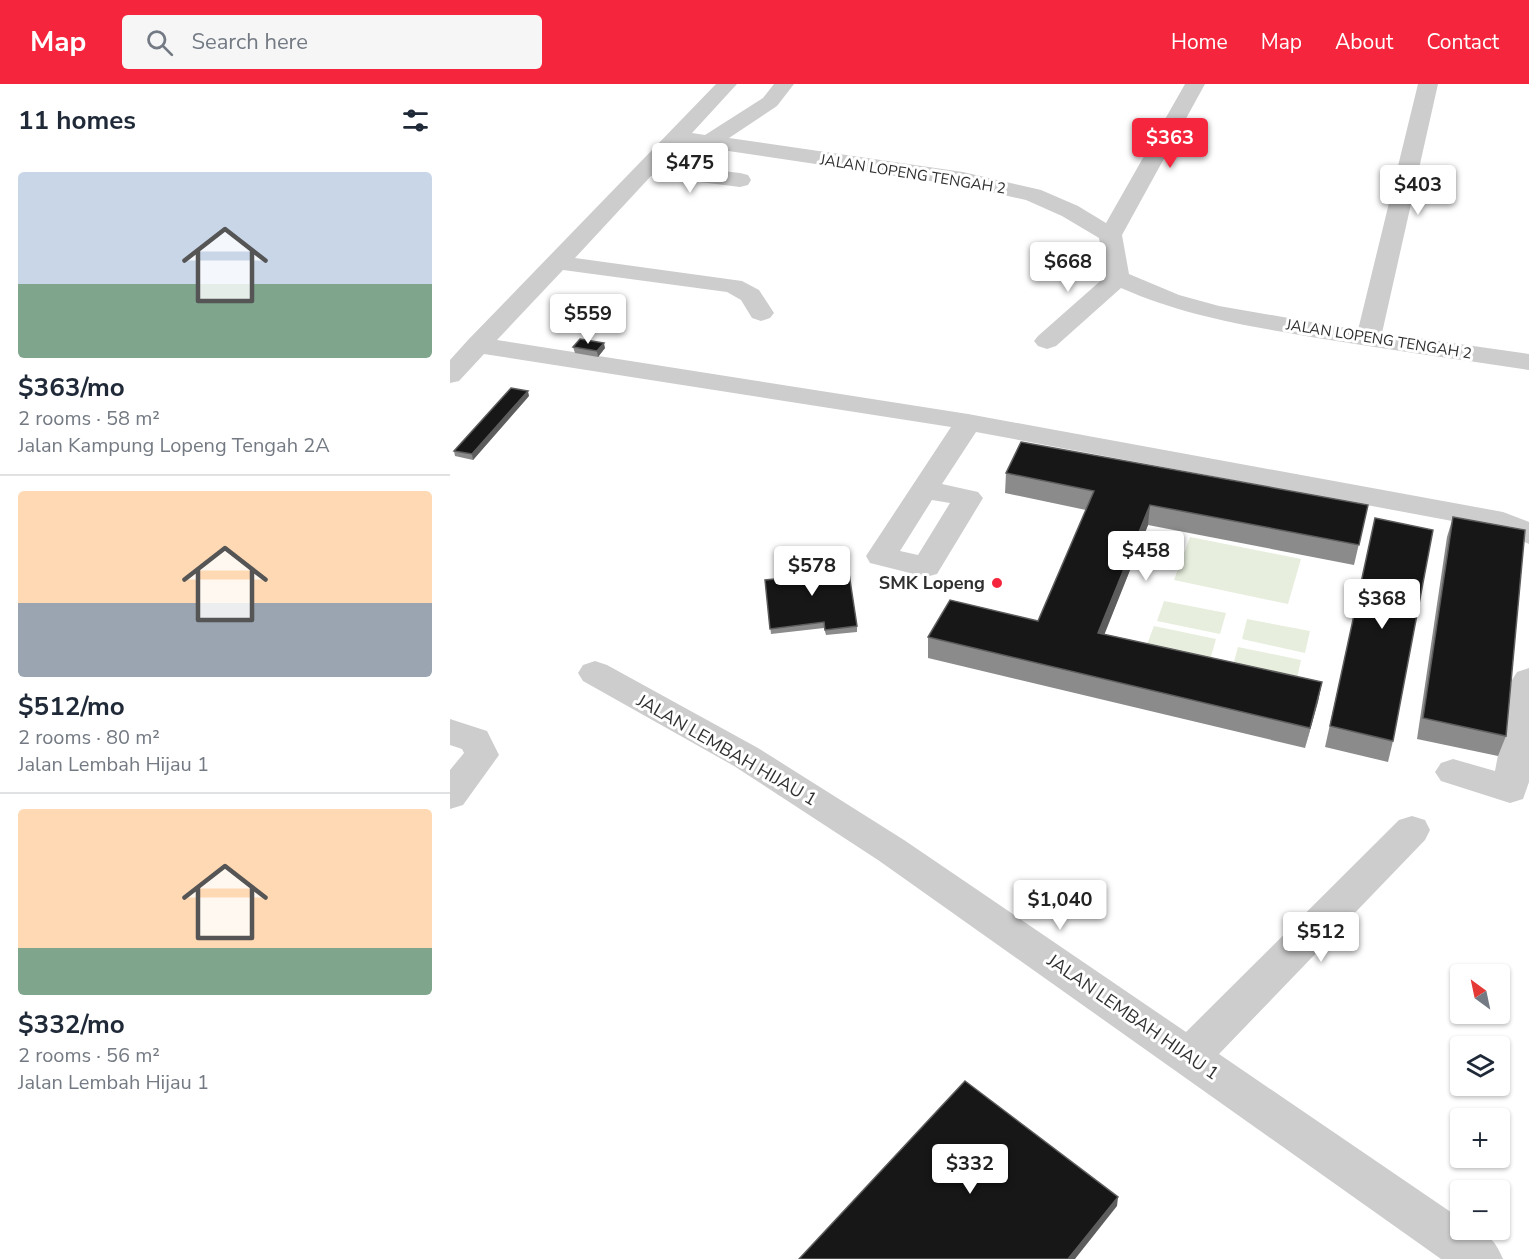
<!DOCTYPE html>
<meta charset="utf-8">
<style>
body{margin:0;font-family:"Nunito Sans",sans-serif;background:#f6f6f7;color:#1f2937;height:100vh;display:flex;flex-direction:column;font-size:22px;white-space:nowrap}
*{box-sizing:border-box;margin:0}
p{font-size:20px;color:#747a83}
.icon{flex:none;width:33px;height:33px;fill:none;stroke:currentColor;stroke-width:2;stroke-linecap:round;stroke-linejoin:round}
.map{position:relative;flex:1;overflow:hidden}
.details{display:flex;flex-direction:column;background:#fff;width:450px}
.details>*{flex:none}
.needle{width:39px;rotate:327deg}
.tools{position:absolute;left:1000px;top:880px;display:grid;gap:12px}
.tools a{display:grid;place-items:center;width:60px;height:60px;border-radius:6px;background:#fff;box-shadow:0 2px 4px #0004;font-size:30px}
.price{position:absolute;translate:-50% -51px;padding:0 14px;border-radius:6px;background:#fff;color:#222;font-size:20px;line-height:39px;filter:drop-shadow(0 2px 3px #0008)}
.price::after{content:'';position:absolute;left:50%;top:36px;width:18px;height:14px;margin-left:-9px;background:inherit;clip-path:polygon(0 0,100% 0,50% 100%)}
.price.current{background:#f4253c;color:#fff}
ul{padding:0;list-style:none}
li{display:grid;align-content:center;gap:12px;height:318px;padding:0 18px}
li+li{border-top:2px solid #e0e1e3}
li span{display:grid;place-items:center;height:186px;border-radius:6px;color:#555}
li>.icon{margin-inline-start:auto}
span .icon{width:108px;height:108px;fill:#fffc;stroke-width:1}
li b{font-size:26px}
h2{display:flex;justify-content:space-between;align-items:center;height:72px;padding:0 18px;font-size:26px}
header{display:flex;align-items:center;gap:36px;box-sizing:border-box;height:84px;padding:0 30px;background:#f4253c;color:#fff}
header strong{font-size:28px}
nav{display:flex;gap:33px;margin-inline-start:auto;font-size:21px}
.search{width:420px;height:54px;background:#f6f6f7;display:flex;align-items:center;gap:15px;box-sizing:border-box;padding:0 21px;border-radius:6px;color:#747a83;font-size:22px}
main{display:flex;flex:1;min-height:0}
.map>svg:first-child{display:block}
</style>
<header>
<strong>Map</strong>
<div class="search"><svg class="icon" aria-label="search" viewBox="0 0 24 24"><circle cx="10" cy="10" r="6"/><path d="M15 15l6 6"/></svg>Search here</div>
<nav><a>Home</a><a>Map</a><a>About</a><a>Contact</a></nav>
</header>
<main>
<section class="details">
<h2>11 homes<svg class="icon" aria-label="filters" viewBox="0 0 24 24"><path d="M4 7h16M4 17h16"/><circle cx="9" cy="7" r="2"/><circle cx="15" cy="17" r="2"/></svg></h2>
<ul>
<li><span style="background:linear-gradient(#c9d6e8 60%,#7fa58c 0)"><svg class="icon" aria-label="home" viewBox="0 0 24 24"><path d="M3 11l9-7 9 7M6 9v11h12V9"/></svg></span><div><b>$363/mo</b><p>2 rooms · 58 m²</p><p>Jalan Kampung Lopeng Tengah 2A</p></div></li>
<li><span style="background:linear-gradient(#ffd9b3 60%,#9aa5b1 0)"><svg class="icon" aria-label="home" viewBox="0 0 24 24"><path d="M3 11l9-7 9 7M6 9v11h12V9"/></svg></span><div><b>$512/mo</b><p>2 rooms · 80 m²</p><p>Jalan Lembah Hijau 1</p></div></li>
<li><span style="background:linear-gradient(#ffd9b3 75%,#7fa58c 0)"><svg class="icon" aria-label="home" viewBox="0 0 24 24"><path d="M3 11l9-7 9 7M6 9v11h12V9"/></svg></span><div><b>$332/mo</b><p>2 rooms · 56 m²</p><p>Jalan Lembah Hijau 1</p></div></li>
</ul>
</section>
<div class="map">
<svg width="1079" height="1175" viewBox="0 0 1079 1175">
<rect width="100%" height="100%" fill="#fff"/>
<g fill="#e7eedd">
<path d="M740,453l111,22 -13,45 -114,-24z"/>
<path d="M714,517l62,12 -6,21 -63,-13z"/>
<path d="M797,535l63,12 -5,22 -63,-14z"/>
<path d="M704,542l62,13 -6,21 -64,-13z"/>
<path d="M788,563l63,13 -5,23 -64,-14z"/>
</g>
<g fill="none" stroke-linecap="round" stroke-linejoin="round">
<g fill="#cdcdcd" fill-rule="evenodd">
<path d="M266,0h21l-45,49 13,2 58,-37 11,-14h20l-17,22 -48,32 234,34 78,18 37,16 28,17 79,-139h20l-83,151 7,39 50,21 40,11 139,24 60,-246h20l-56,249 147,21v16c-73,-11 -145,-21 -218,-33 -68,-12 -126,-21 -190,-49l-65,58 -9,3 -9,-3 -4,-5 4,-5 68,-60 -7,-38 -37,-22 -36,-16 -63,-14 -282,-42 -19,20 78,9 8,2 3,5 -3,5 -8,2 -89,-11 -76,82 167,23 17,9 15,23 -4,5 -9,3 -9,-3 -11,-18 -14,-8 -164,-22 -66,70 471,74 535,98 26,10v22l-34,-15 -519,-97 -34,52 36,8 5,6 -46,76 -11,3 -56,-14 -4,-7 85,-129 -467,-73 -25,27 -9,2v-23l18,-20zM482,416l18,3 -32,52 -18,-4z"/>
<path d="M145,577l12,4 151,83 146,92 282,192 213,-212 13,-4 13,4 5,10 -5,10 -206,214 242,165v11c24,0 33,7 42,29h-62l-563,-399 -144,-94 -151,-85 -5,-8 5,-8z"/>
<path d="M1079,584v114l-6,17 -13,4 -69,-22 -6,-9 6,-9 12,-4 42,12 17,-91 5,-8z"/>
<path d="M0,635l37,12 12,24 -36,50 -13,4v-39l14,-17 -2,-4 -12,-4z"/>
</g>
</g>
<g fill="#8b8b8b">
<path d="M123,263l32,1 -7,9 -23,-4z"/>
<path d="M79,312l-56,64 -18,-4 -1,-5z"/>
<path d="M556,389l362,32 -14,60 -206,-40 -44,109 218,48 -17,66 -377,-90v-21l110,-16 48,-111 -81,-17z"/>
<path d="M1003,433l53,219 -8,20 -81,-17 30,-202z"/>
<path d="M921,455l22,202 -5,21 -63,-15z"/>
<path d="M315,496l92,46v6l-31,3 -2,-7 -53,6z"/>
</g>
<g fill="#5d5d5d">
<path d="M154,259l1,5 -7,9 -1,-6z"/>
<path d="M78,307l1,5 -56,64 -1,-6z"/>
<path d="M700,421l-2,20 -51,128 1,-20z"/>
<path d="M872,598l-4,20 -13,46 5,-20z"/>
<path d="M668,1113l-1,9 -42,53h-7z"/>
</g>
<g fill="#171717" stroke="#5d5d5d" stroke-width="1.5">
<path d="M130,255l24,4 -7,8 -24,-4z"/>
<path d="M61,304l17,3 -56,63 -18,-3z"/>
<path d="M571,358l347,63 -9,40 -209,-40 -52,128 224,49 -12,46 -382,-91 22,-37 88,21 56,-130 -88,-18z"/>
<path d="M1003,433l72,13 -19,206 -83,-18z"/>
<path d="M925,434l58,12 -40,211 -63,-15z"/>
<path d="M397,476l10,66 -32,4 -1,-8 -54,7 -5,-49 21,-2 -1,-11z"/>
<path d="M515,997l153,116 -50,62h-269z"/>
</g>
<circle fill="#f4253c" stroke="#fff" stroke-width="2" cx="547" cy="499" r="6"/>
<g text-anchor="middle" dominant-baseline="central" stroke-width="6" stroke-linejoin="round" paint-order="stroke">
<g font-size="15" fill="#303030" stroke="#fff">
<text transform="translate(463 90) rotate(9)">JALAN LOPENG TENGAH 2</text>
<text transform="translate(929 255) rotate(9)">JALAN LOPENG TENGAH 2</text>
</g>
<g font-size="18" font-weight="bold" fill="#303030" stroke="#fff" text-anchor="end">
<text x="535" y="499">SMK Lopeng</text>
</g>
<g font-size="18" fill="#303030" stroke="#fff">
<text transform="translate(277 666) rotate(30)">JALAN LEMBAH HIJAU 1</text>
<text transform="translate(683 933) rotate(35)">JALAN LEMBAH HIJAU 1</text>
</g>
</g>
</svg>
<div class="tools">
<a><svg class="needle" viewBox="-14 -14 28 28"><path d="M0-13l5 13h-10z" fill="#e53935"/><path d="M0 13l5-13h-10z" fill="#747a83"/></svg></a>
<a><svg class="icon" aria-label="layers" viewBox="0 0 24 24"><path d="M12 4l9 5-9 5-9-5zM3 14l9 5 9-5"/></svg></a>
<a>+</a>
<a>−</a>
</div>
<b class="price current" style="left:720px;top:85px">$363</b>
<b class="price" style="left:240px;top:110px">$475</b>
<b class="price" style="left:968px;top:132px">$403</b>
<b class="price" style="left:618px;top:209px">$668</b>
<b class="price" style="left:138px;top:261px">$559</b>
<b class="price" style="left:696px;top:498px">$458</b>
<b class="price" style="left:362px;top:513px">$578</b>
<b class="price" style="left:932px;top:546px">$368</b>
<b class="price" style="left:610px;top:847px">$1,040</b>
<b class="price" style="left:871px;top:879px">$512</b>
<b class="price" style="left:520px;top:1111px">$332</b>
</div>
</main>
